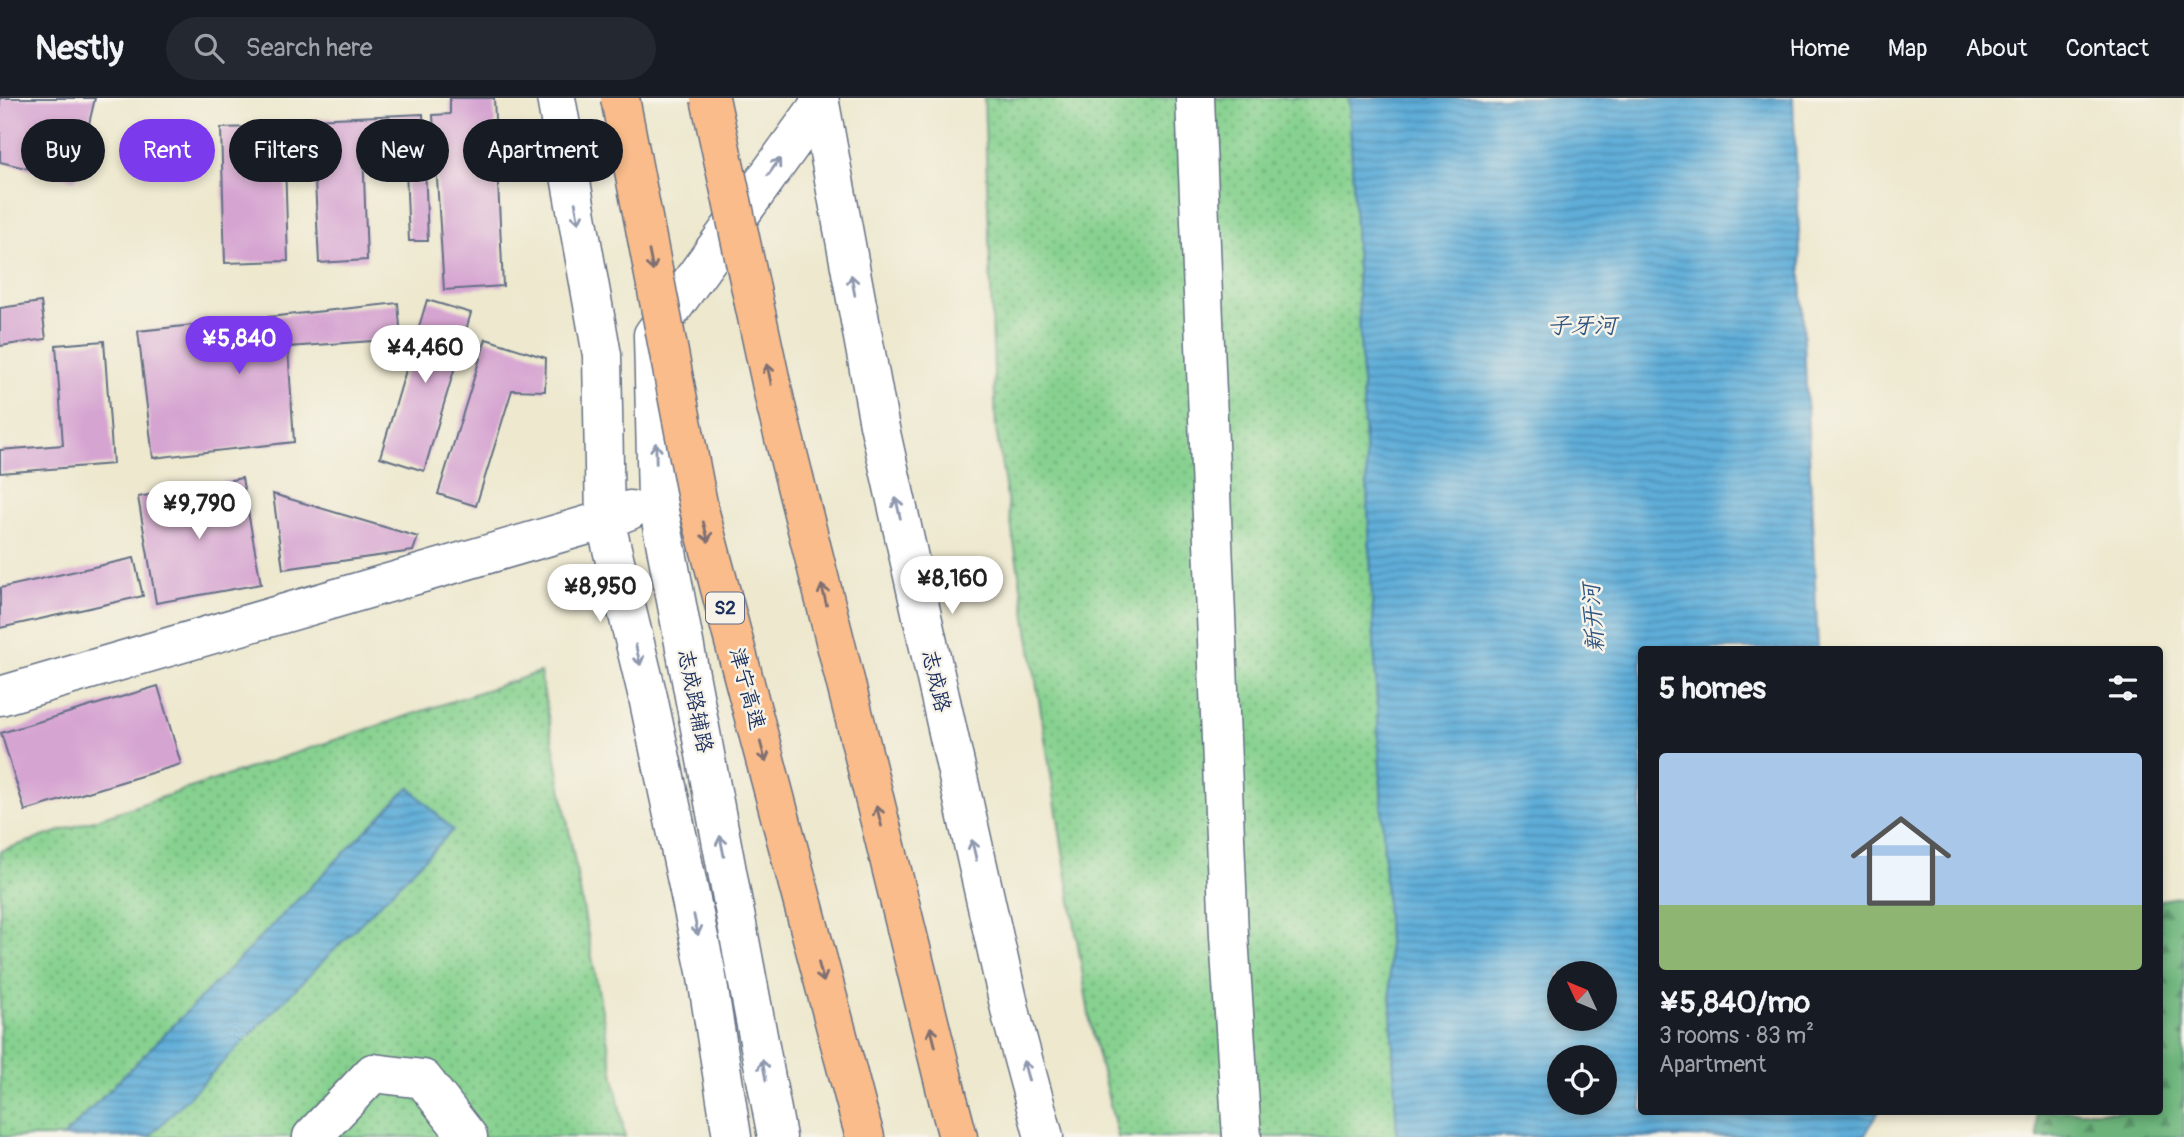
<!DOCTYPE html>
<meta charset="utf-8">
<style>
body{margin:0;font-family:Pangolin,"LXGW WenKai TC",sans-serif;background:#242831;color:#f1f3f6;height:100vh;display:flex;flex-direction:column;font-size:26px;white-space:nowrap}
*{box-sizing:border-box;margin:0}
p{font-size:23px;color:#9ea1a6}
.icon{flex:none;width:38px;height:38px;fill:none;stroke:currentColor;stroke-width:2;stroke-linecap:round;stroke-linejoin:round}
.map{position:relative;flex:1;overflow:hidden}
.panel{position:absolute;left:1638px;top:548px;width:525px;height:469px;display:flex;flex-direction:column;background:#171b24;border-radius:7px;box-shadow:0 4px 10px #0003}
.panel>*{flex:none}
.hud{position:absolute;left:21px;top:21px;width:665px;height:63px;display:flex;gap:14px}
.needle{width:46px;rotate:314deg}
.tools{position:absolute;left:1547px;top:863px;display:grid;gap:14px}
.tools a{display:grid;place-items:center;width:70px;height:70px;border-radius:50%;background:#171b24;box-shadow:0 4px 10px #0003;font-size:35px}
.price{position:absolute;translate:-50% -60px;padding:0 16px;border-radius:24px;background:#fff;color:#222;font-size:23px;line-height:46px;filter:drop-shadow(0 2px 4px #0008)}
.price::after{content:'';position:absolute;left:50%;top:42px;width:21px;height:16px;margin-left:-10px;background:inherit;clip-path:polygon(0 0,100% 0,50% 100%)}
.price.active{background:#7c3aed;color:#fff}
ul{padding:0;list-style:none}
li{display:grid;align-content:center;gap:14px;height:371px;padding:0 21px}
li+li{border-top:2px solid #363941}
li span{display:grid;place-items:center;height:217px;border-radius:7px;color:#555}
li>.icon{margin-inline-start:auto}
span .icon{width:126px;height:126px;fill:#fffc;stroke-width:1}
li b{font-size:30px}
h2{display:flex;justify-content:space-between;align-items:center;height:84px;padding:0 21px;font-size:30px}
.pill{padding:0 24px;border-radius:32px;background:#171b24;box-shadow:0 4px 10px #0003;font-size:24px;line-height:63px}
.pill.active{background:#7c3aed;color:#fff}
header{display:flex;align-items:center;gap:42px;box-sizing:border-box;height:98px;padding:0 35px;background:#171b24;border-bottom:2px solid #363941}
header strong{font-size:33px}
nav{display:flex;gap:38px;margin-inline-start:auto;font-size:24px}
.search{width:490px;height:63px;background:#242831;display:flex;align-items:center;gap:18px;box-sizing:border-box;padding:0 24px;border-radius:38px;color:#9ea1a6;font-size:26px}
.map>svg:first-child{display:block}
</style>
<header>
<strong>Nestly</strong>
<div class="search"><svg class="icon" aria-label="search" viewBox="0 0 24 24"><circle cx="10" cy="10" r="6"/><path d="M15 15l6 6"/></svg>Search here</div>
<nav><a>Home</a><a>Map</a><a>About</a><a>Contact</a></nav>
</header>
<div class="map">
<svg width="2184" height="1039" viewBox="0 0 2184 1039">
<defs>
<pattern id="green-dots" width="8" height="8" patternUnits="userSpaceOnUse" patternTransform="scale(1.75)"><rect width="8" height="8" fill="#86d18f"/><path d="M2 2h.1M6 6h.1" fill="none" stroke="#6daa78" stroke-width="1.8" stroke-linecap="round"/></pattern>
<pattern id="forest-firs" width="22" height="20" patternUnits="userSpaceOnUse" patternTransform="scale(1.75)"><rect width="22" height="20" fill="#6cb37a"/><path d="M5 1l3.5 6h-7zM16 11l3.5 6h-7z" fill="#589267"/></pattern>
<pattern id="water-rules" width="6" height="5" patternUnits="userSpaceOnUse" patternTransform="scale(1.75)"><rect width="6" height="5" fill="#5eadd8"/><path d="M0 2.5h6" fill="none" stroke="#4d8db2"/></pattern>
</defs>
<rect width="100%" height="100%" fill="#f7f3e8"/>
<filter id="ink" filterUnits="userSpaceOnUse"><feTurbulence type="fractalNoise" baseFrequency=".0143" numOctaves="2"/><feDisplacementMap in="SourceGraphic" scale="14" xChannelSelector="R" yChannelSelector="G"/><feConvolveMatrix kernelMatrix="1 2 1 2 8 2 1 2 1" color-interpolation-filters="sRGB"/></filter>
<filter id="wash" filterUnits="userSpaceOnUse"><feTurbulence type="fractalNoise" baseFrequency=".00686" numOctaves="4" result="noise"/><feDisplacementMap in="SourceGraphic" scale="28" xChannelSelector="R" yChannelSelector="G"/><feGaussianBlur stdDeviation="1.57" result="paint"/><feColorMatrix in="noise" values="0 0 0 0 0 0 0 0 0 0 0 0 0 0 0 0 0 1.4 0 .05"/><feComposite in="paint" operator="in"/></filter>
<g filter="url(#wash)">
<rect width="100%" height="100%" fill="#ede8ce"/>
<g fill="url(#green-dots)" stroke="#508076" stroke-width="2">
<path d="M984,0h365l48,1039h-279l-27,-110 -95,-598z"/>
<path d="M540,574l85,465h-625v-286z"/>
</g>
<path fill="url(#forest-firs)" stroke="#44716c" stroke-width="2" d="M2184,798v241h-146l-2,-26h124v-211z"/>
<g fill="url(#water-rules)" stroke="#3c6e9b" stroke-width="2" fill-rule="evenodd">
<path d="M1349,0h444l25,551h-176v462h237l-15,26h-467zM1559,875h46v45h-46zM1559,959h46v45h-46z"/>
<path d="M409,689l44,43 -304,307h-86z"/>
</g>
<g id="blocks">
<g fill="#d6a4d1">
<path d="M0,0h95l-19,82 -76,-18z"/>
<path d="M450,0h44l9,188 -59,4 -11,-175 17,-1z"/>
<path d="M423,16l5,127h-19l-4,-95 -42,2 4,112 -48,3 -7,-144z"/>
<path d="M284,28l4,135 -63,2 -4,-135z"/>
<path d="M427,202l44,13 -47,158 -44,-14z"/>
<path d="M41,204l5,37 -46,7v-38z"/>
<path d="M398,205l3,36 -113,8 6,95 -141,16 -15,-127z"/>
<path d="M486,241l60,19 -1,33 -33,-1 -36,116 -38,-12z"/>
<path d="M104,243l9,123 -113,9v-23l63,-5 -7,-100z"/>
<path d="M242,380l19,106 -105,19 -18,-106z"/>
<path d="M273,396l145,43 -5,14 -130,18z"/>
<path d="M134,460l9,38 -143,32v-40z"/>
<path d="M158,588l23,78 -156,47 -24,-78z"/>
</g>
</g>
</g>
<g filter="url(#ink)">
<use href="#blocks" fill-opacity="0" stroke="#647085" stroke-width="2"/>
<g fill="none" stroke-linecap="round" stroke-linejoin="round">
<g stroke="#647085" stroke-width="41">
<g id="minor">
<path d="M556,0l46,257 3,165 43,177 58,274 26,166"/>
<path d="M819,0l60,326 133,594 32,119"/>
<path d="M1195,0l34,838 13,201"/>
<path d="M0,598l605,-176 25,-10"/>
<path d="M312,1039l61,-64 50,6 45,58"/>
<path d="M777,1039l-120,-638 -4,-164 167,-231"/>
</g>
</g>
<g stroke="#647085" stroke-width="41">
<g id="highway">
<path d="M949,1005l9,34"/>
<path d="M858,1014l7,25"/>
</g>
</g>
<use href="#minor" stroke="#fff" stroke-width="38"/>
<use href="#highway" stroke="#f9bc8a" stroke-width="38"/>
<g stroke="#647085" stroke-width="41" stroke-linecap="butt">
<g id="highway-bridge">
<path d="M620,0l79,411 159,603"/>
<path d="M710,0l66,308 80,318 93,379"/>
</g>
</g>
<use href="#highway-bridge" stroke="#f9bc8a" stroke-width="38"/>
</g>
<defs><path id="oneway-shaft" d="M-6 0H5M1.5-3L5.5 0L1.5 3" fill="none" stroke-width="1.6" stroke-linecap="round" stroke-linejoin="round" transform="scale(1.75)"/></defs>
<g stroke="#8d97ae">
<use href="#oneway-shaft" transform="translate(774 69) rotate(-54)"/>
<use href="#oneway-shaft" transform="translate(577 115) rotate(80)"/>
<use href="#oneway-shaft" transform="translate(853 187) rotate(-100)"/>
<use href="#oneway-shaft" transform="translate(656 355) rotate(-91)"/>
<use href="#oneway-shaft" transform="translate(898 410) rotate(-103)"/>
<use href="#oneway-shaft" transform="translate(638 557) rotate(76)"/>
<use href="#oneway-shaft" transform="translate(722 748) rotate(-101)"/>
<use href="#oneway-shaft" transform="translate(974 752) rotate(-103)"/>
<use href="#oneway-shaft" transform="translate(696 827) rotate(78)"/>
<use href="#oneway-shaft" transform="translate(764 972) rotate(-101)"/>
<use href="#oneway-shaft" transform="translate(1026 973) rotate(-105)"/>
</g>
<g stroke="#7f6e72">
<use href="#oneway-shaft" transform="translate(651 163) rotate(79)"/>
<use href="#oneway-shaft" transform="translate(769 276) rotate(-102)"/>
<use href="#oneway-shaft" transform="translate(706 434) rotate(75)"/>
<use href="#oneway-shaft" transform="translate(824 497) rotate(-104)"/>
<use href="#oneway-shaft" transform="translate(763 654) rotate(75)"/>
<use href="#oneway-shaft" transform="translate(879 718) rotate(-104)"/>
<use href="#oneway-shaft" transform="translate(821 874) rotate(75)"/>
<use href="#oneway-shaft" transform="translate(933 939) rotate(-104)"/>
</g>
</g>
<g text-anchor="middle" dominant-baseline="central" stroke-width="5" stroke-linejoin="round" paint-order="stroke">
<rect fill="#f7f3e8" stroke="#5d6a87" stroke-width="2" x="706" y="494.5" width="38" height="31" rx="5"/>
<g font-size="19" font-weight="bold" fill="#1b2f5e">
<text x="725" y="510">S2</text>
</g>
<g font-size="21" fill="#1b2f5e" stroke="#f7f3e8">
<text transform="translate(936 583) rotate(77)">志成路</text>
<text transform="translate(747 591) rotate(75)">津宁高速</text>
<text transform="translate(695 603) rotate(79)">志成路辅路</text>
</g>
<g font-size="23" font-style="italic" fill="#2f5583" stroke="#f7f3e8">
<text x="1582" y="227">子牙河</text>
<text transform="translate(1593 520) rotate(-94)">新开河</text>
</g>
</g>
</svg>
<div class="tools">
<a><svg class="needle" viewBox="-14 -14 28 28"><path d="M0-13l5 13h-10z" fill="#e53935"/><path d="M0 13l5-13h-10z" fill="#9ea1a6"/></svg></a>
<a><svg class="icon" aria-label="locate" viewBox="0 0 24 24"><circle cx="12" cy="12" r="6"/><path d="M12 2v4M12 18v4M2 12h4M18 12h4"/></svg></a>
</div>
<b class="price active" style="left:239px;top:278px">¥5,840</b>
<b class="price" style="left:425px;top:287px">¥4,460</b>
<b class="price" style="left:199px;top:443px">¥9,790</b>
<b class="price" style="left:952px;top:518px">¥8,160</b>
<b class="price" style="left:600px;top:526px">¥8,950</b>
<div class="hud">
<a class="pill">Buy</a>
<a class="pill active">Rent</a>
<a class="pill">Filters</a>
<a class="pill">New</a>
<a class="pill">Apartment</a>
</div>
<section class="panel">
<h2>5 homes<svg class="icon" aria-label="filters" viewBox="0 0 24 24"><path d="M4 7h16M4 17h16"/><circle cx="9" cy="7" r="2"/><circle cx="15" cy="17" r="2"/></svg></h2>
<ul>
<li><span style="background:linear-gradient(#a9c7e8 70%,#8fb573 0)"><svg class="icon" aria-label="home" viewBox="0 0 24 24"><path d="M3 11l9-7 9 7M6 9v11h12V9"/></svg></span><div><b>¥5,840/mo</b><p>3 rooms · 83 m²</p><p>Apartment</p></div></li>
</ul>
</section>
</div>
